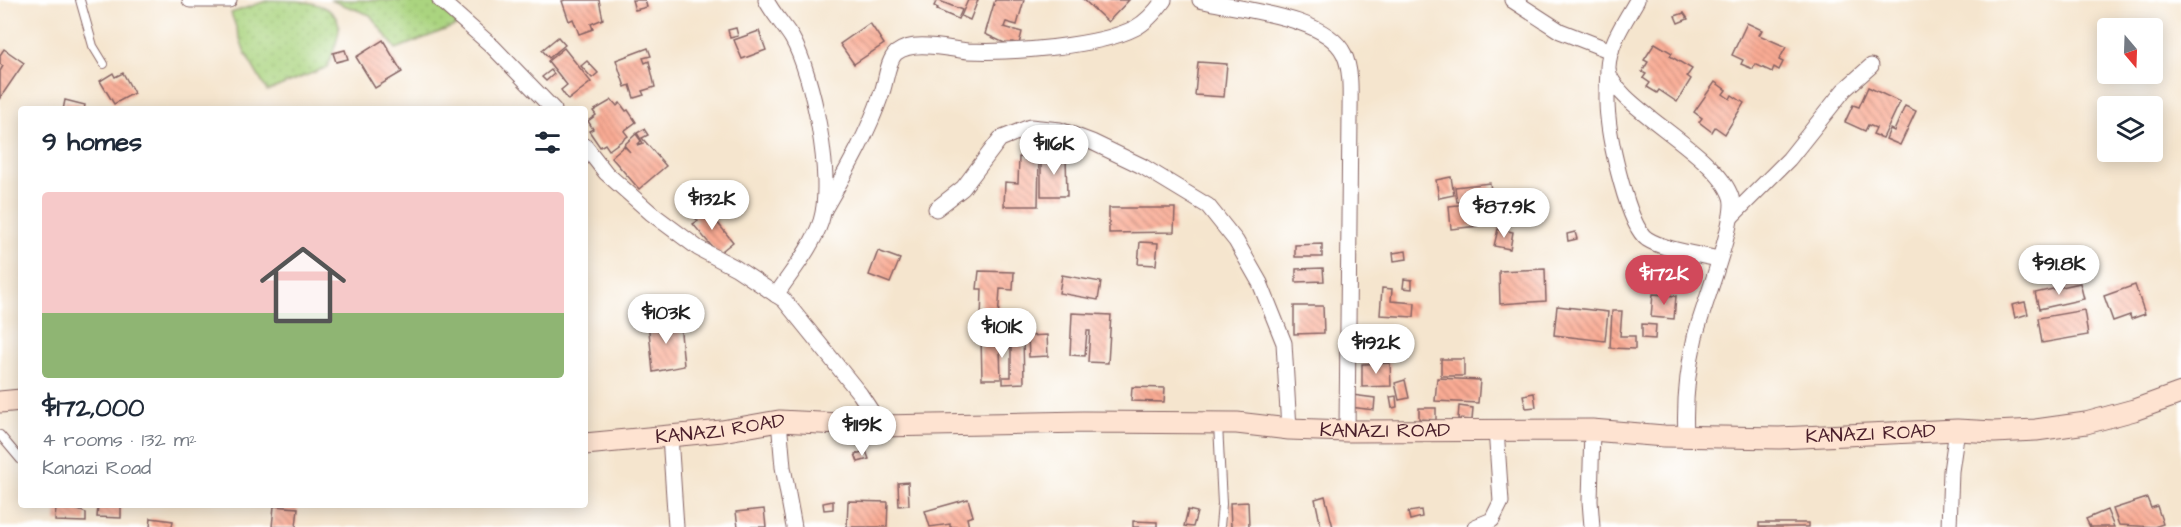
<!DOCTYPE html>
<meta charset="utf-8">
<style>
body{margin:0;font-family:"Architects Daughter",sans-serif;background:#f2f2f3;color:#1f2937;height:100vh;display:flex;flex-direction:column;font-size:22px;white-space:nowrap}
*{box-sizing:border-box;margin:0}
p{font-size:20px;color:#747a83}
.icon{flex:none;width:33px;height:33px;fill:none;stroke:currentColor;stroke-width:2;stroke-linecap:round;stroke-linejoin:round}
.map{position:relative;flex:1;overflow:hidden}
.drawer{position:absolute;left:18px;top:106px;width:570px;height:402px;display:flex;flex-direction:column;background:#fff;border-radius:6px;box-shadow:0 3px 15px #0003}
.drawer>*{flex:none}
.needle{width:39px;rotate:161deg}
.fabs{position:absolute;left:2097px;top:18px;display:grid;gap:12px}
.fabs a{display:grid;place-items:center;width:66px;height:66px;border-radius:6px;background:#fff;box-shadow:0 3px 15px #0003;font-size:30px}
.price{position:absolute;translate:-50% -51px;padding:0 14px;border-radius:21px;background:#fff;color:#222;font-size:20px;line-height:39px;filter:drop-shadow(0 2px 3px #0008)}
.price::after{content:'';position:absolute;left:50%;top:36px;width:18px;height:14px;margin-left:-9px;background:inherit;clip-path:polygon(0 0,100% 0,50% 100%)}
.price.selected{background:#d1495b;color:#fff}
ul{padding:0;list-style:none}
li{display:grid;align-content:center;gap:12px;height:318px;padding:0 24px}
li span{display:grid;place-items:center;height:186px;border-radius:6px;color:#555}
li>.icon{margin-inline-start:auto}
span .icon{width:108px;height:108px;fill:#fffc;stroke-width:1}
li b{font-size:26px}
h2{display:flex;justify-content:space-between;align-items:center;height:72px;padding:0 24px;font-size:26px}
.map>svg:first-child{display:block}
</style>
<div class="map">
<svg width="2181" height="527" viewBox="0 0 2181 527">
<defs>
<pattern id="grass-dots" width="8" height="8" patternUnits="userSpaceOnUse" patternTransform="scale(1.5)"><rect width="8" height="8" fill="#aad47f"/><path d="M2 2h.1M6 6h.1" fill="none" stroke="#94b66e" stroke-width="1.8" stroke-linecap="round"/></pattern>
<pattern id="building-back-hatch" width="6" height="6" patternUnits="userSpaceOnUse" patternTransform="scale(1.5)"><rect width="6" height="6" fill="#faac94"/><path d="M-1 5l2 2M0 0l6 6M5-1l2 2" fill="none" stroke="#cc8b79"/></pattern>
</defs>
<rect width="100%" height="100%" fill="#fff"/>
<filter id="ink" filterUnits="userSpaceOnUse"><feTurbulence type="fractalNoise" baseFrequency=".0167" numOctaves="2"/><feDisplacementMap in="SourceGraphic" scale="12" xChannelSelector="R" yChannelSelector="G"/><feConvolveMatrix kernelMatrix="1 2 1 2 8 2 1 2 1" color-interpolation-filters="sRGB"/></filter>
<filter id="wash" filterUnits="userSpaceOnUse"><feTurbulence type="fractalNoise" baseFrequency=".008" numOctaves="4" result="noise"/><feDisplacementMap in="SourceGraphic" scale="24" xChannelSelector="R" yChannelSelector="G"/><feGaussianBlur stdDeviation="1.35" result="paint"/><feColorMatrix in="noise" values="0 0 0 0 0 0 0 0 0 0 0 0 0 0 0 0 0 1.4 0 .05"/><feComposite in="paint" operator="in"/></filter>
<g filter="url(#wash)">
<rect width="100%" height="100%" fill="#f5e5ce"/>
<g fill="url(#grass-dots)" stroke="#7a7a55" stroke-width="1.5">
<path d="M269,0c26,0 66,0 70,26 1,12 -8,29 -11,41l-61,24 -22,-38 -14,-40z"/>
<path d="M330,0h104l24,25 -62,24 -26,-34z"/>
</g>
<g id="blocks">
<g fill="url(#building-back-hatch)">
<path d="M565,0h34l4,19 -12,5 2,5 -14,5 -6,-15 -4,2 -7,-20z"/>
<path d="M632,0h13l2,7 -12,3z"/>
<path d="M937,0l25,10 -4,9 -21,-9 1,-2 -4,-2z"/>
<path d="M968,0h10l-8,20 -9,-4z"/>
<path d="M995,0h29l-7,25 -11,-3 -2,5 18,5 -3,12 -7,-2 -1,4 -26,-12z"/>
<path d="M1084,0h45l-21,22z"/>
<path d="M1684,13l4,6 -10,4 -3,-7z"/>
<path d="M870,23l14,21 -30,20 -14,-20z"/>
<path d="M1747,23l15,7 -3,5 27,12 -7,13 4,2 -4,8 -5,-3 -2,5 -17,-8 -2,5 -12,-5 2,-4 -11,-5z"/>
<path d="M736,28l2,8 -8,2 -2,-8z"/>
<path d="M759,31l7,19 -24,9 -8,-19z"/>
<path d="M558,37l7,8 -16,13 -7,-8z"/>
<path d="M383,40l19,32 -27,16 -19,-31z"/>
<path d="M1655,43l17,10 -2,3 22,13 -5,7 4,3 -14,23 -18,-12 -2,3 -10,-6 3,-4 -7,-5 3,-4 -4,-2 6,-10 -4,-2z"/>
<path d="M564,48l27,34 -23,18 -7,-10 6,-5 -19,-24z"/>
<path d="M648,48l3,8 -8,2 2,5 4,-2 6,26 -13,4 2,4 -10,3 -4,-13 -5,2 -9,-27z"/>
<path d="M4,49l20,14 -24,35v-27l3,-5 -3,-2v-9z"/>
<path d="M345,50l3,9 -12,3 -3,-9z"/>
<path d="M587,61l11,12 -6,5 -11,-12z"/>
<path d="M1198,62l29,2 -3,33 -29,-2z"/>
<path d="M551,70l3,4 -8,7 -4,-4z"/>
<path d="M113,73l2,4 8,-4 11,20 -20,11 -14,-23z"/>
<path d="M1715,82l11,8 -3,4 7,5 2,-4 12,8 -19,31 -10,-7 -3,5 -13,-10 3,-4 -8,-6z"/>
<path d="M1868,87l32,15 -17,36 -10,-4 3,-6 -8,-3 -3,6 -20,-9 8,-17 6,2z"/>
<path d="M65,100l20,5 -1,5h-21z"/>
<path d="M612,100l5,6 3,-3 6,8 2,-1 8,12 -12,9 4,5 -19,14 -4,-6 -5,3 -11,-16 4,-2 -5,-8 8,-6 -3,-4z"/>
<path d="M1905,106l11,5 -16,34 -14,-6 4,-10 4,2z"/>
<path d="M644,129l4,6 -6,3 24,28 -27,23 -28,-32 13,-11 6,6 -6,-7 12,-11 5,7 -4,4 6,-2 -6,-10z"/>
<path d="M1066,156l1,40h-26v-39z"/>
<path d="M1019,157l20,1 -1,48h-34l1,-24 13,1z"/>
<path d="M1451,177l3,18 -15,3 -3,-18z"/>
<path d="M1490,183l2,16 -35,3 -2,-15z"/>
<path d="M1476,203l3,23 -28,3 -2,-23z"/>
<path d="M704,206l29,36 -15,12 -25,-30 5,-3 -5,-6z"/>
<path d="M1109,208h66l-1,24 -65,1z"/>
<path d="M1498,229l15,3 -3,17 -16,-3z"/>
<path d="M1575,232l2,7 -9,2 -1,-7z"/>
<path d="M1140,242l18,1 -2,22 -18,-1z"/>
<path d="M1322,244v13h-27v-12z"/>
<path d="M878,251l22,8 -10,24 -21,-8z"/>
<path d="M1406,251l1,8 -13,2 -1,-8z"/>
<path d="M1323,268l1,13 -28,1v-13z"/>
<path d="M1545,269l1,32 -46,3 -1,-33z"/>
<path d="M979,271l35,1 -1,18 -13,-1 -2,31 -17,-1 1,-30h-5z"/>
<path d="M1062,275l39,7 -3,18 -39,-7z"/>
<path d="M1651,278l9,1 -1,8 -10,-2z"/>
<path d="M1404,279l8,1v9l-9,-1z"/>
<path d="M2080,283l4,16 -45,10 -4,-16z"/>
<path d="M2135,285l10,29 -14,5 -1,-4 -17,6 -9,-25z"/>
<path d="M1382,288l10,1 -1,12 24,2 -1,14 -34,-2z"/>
<path d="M1653,294l23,2 -2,23 -23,-2z"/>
<path d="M2025,302l3,12 -13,4 -3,-13z"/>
<path d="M1294,306h29l1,27 -30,1z"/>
<path d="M1557,306l51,6 -3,29 -51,-6z"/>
<path d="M2084,310l4,25 -46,8 -4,-25z"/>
<path d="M1612,311h10l-2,25h15v13l-25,-1z"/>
<path d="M1072,313l39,2 -3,48 -20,-1 2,-31h-3l-2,25 -15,-1z"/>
<path d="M666,319v4l14,-1 4,44 -31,6 -5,-51z"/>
<path d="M1642,324l14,1 -1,14 -13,-1z"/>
<path d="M1047,335l1,21 -19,1 -1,-21z"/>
<path d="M981,337h42l1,46 -21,1v-7h8v-29h-11l1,31h-19z"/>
<rect x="1441" y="359" width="23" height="17"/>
<path d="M1390,363l1,23 -29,1v-23z"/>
<path d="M1437,378l43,2 -2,23 -43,-2z"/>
<path d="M1405,380l4,18 -10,2 -4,-17z"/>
<path d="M1132,387l33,1 -1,14 -33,-1z"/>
<path d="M1534,393l2,14 -10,1 -3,-13z"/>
<path d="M1352,395l23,3 -1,12 -24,-3z"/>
<path d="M1396,396l1,11 -5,1 -2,-11z"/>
<path d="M1459,406l14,2 -1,12 -14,-1z"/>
<path d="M1419,408h17v12l-17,-1z"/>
<path d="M866,451l3,8 -11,3 -3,-8z"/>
<path d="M908,482l1,23 -10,1 -1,-23z"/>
<path d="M1325,496l8,31h-12l-6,-28z"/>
<path d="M2147,498l4,10 6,-2 6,18 -9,3 -35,-2 -6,-16z"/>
<path d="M968,499l5,17 -6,2 2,9h-19v-3l-20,3 -5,-16z"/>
<path d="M833,501v8l-9,1 -1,-7z"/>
<path d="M848,501l40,1 -1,25h-40z"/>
<path d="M1248,502l1,25h-18l-1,-24z"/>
<path d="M78,506v4l8,3v9l-31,-1 1,-14z"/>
<path d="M98,506h23v12l-24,-1z"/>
<path d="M274,506l24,2 -2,19h-24z"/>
<path d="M764,509l2,18h-28l-2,-15z"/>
<path d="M1188,510l9,2 -4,15 -9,-1z"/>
<path d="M1421,510l1,7 -12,3 -2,-8z"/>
<path d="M2107,510l7,17h-24l-4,-8z"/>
<path d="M151,518l22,3 -1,6h-22z"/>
<path d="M1133,521l24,1v5h-24z"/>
<rect x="1759" y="523" width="49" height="4"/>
</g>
</g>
</g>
<g filter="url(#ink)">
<use href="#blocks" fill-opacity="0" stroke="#866464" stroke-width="1.5"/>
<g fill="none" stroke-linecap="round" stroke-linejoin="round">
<g stroke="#866464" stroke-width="10">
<g id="service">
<path d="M80,0l13,46 11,18"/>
<path d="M1218,424l4,80 -2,23"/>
<path d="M0,435l21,25"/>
</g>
</g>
<g stroke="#866464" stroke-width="17">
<g id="minor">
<path d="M190,0h39"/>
<path d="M440,0l52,46 62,64"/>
<path d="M766,0c7,14 18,25 26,38 21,37 42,141 29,183 -9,27 -29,50 -45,74"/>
<path d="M1200,0c37,10 125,15 144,54 8,17 6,41 6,60l-3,317"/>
<path d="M1512,0l48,31 51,20"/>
<path d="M1637,0c-11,20 -28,43 -29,67 -1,36 108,84 123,130 7,21 -29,112 -36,140 -8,35 -11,64 -9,99"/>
<path d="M1608,71c-1,15 -2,31 0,46 2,24 20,109 39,122 17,11 51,15 71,20"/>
<path d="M585,146l21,27 45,40 47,35 38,20 48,32 76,94 21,32"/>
<path d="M936,209l27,-21 37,-49 30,-12 30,3 32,12 50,24 66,40 28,35 24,42 24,60 5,86"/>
<path d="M824,210c21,-37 43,-74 57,-115 5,-11 6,-34 15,-42 17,-14 51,-4 72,-2 41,2 130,-4 167,-23 12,-6 21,-17 29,-28"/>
<path d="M1731,217l58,-58 55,-69 27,-24"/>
<path d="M779,421l4,46 11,60"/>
<path d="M1592,430l-2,71 2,26"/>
<path d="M670,436l6,91"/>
<path d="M1475,527l17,-7 9,-18 -5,-73"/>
<path d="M1949,527l2,-56 6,-41"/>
</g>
</g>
<g stroke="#866464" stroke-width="23">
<g id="secondary">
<path d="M0,402l21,-2"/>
<path id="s1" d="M585,444l137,-13 57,-10 102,5 202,-4 154,1 52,6 58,2 245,-1 72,6 115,2 178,-8 37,2 42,-2 50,-7 48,-13 47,-17"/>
</g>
</g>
<use href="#service" stroke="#fff" stroke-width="8"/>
<use href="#minor" stroke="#fff" stroke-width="15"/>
<use href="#secondary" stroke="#fee3d1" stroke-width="21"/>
</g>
</g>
<g text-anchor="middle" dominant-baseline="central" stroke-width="4.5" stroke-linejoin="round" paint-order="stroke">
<g font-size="20" fill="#4a1f2b" stroke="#fff">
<text stroke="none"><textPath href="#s1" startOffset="136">KANAZI ROAD</textPath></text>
<text stroke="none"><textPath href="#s1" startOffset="802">KANAZI ROAD</textPath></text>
<text stroke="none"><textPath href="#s1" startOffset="1288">KANAZI ROAD</textPath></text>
</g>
</g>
</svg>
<div class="fabs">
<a><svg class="needle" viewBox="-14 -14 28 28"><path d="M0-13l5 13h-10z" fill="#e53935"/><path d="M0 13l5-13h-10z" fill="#747a83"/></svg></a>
<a><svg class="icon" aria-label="layers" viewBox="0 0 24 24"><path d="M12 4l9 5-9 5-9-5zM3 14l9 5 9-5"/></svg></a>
</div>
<b class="price" style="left:1054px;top:176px">$116K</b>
<b class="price" style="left:712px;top:231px">$132K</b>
<b class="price" style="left:1504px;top:239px">$87.9K</b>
<b class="price" style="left:2059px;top:296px">$91.8K</b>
<b class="price selected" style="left:1664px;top:306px">$172K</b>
<b class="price" style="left:666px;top:345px">$103K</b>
<b class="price" style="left:1002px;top:359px">$101K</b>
<b class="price" style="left:1376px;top:375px">$192K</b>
<b class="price" style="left:862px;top:457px">$119K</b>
<section class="drawer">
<h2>9 homes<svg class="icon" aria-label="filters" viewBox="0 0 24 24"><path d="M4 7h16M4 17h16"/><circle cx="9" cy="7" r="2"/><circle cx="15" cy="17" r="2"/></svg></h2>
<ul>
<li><span style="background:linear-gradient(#f6c9c9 65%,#8fb573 0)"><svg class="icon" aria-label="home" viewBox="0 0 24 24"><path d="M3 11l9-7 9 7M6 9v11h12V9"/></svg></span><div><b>$172,000</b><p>4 rooms · 132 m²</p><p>Kanazi Road</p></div></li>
</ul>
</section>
</div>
